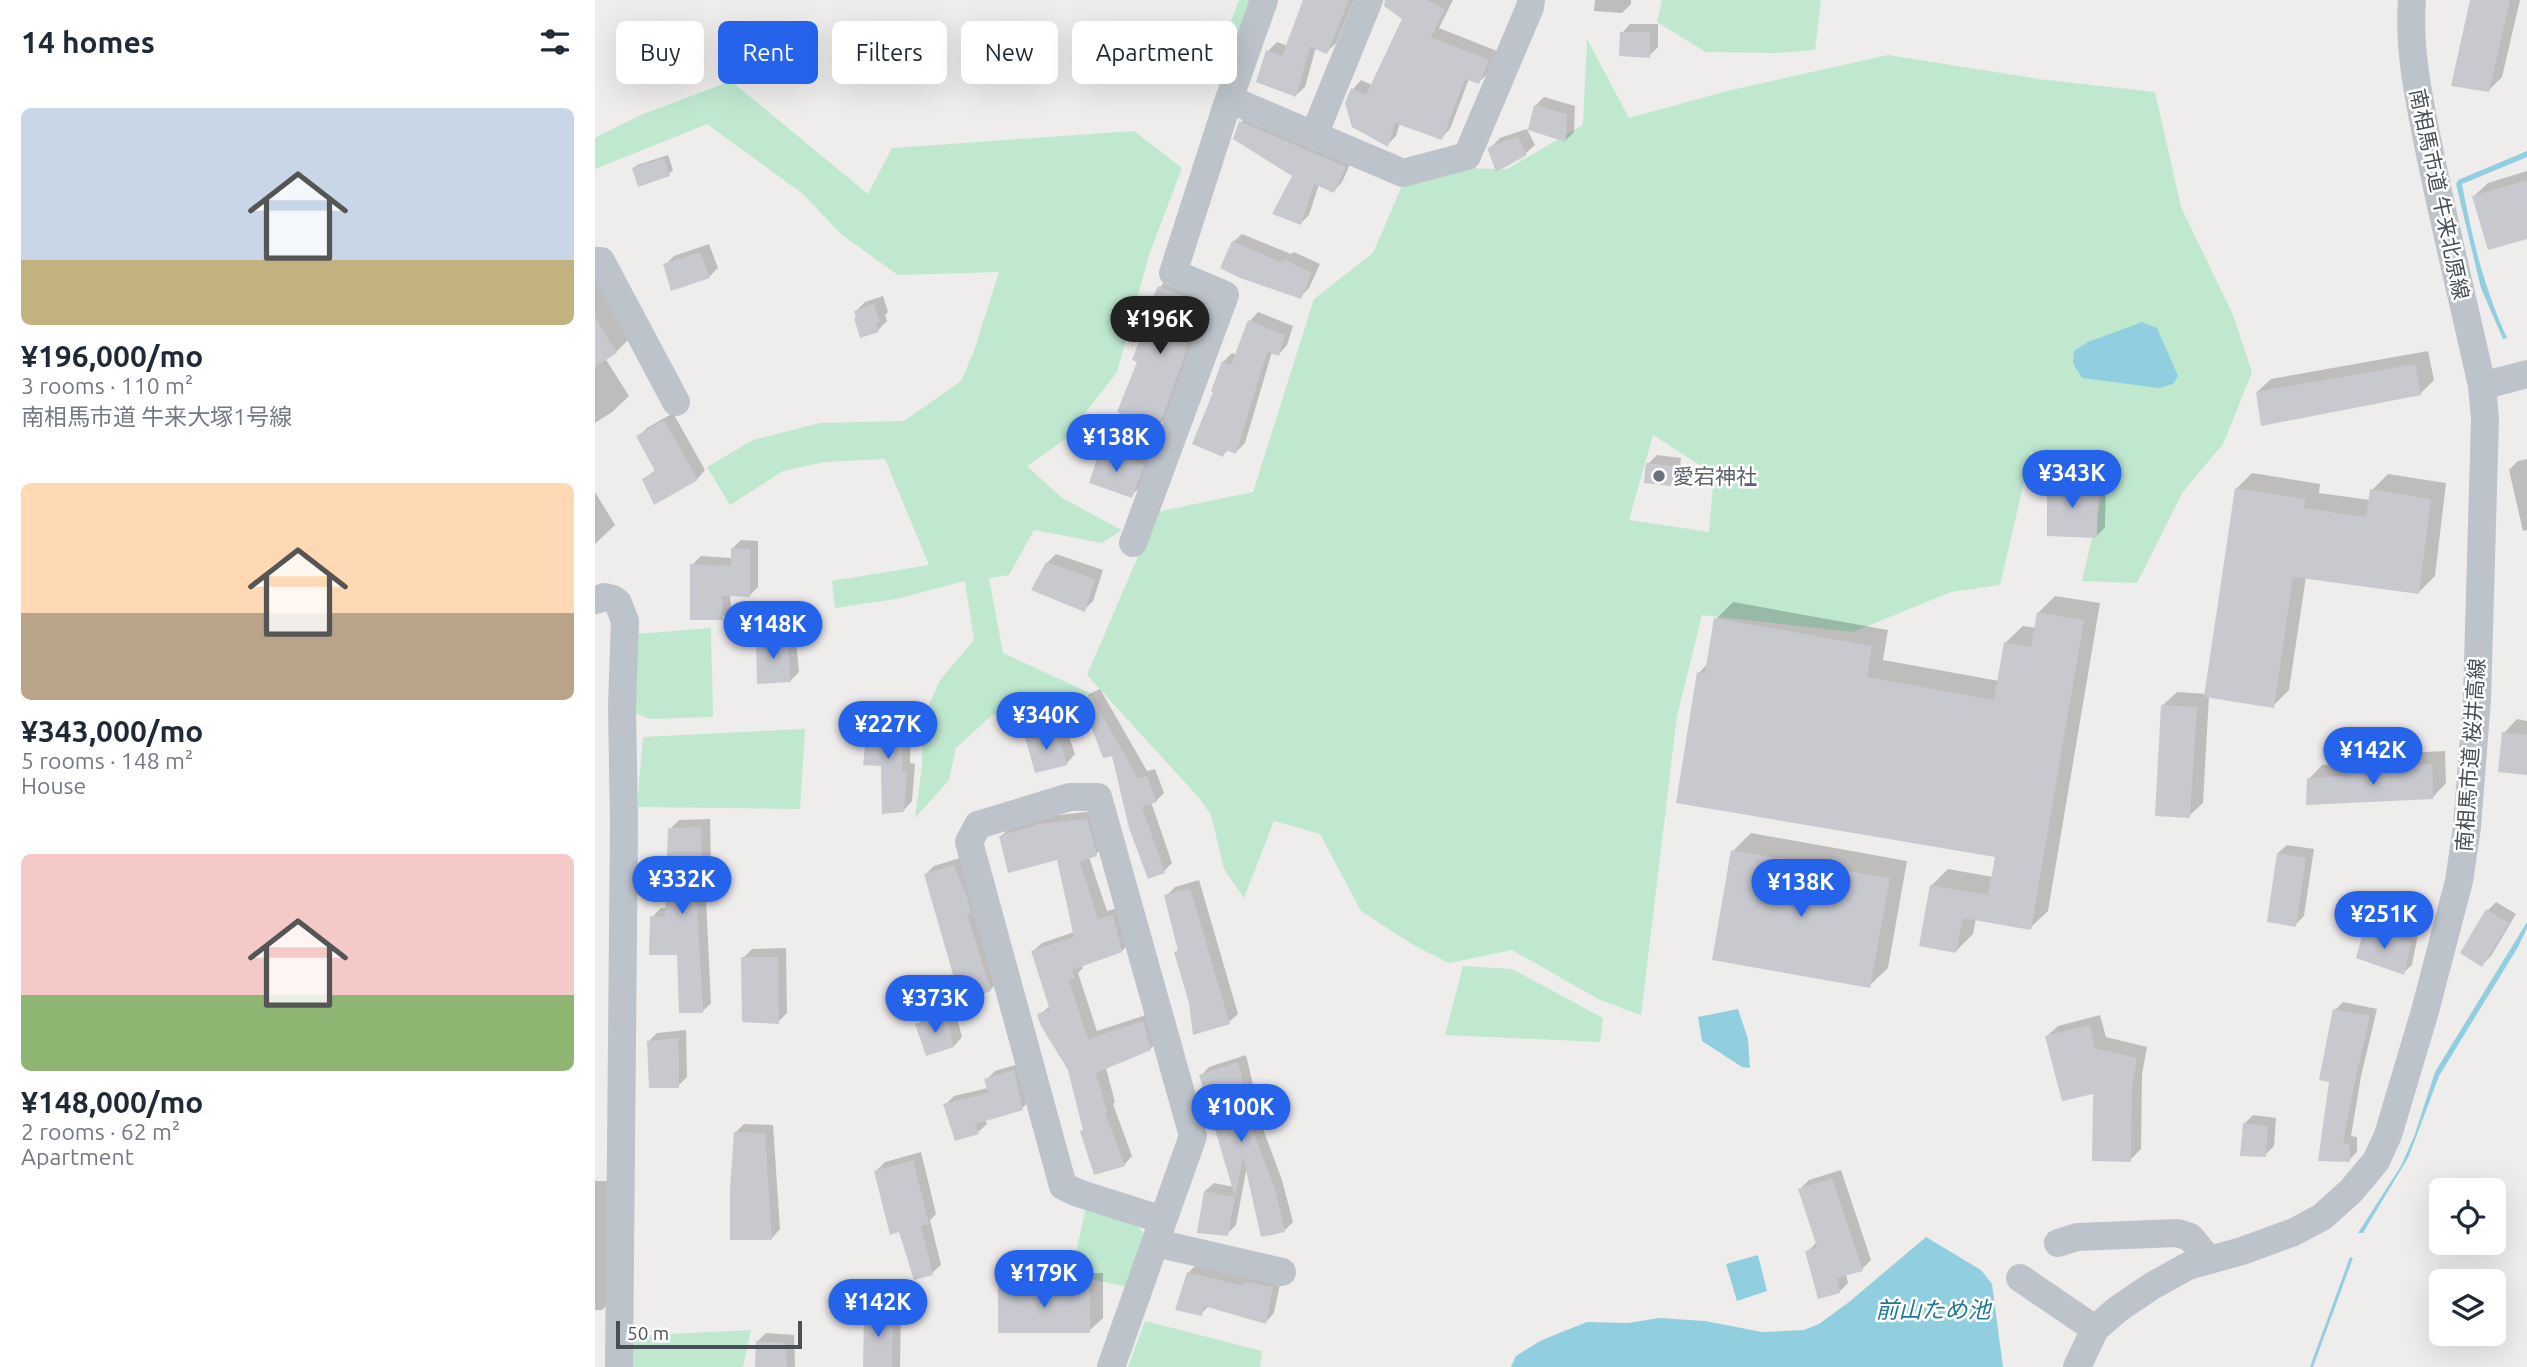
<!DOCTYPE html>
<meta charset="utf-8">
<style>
body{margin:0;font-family:Ubuntu,"Noto Sans JP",sans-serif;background:#f2f2f3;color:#1f2937;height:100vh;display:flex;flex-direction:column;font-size:26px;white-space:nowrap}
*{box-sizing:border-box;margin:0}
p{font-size:23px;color:#747a83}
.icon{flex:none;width:38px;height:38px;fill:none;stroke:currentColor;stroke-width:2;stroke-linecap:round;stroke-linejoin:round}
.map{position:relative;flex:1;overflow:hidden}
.drawer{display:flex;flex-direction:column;background:#fff;width:595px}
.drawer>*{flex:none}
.hud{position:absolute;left:21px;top:21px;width:665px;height:63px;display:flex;gap:14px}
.buttons{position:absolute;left:1834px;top:1178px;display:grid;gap:14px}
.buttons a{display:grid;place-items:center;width:77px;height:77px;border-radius:10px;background:#fff;box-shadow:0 7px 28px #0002;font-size:35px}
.scale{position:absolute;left:21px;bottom:18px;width:186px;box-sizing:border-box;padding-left:7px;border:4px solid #474f57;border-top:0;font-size:19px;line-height:24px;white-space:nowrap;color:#474f57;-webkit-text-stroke:5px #fff;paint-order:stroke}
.price{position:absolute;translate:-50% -60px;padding:0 16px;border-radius:24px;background:#2563eb;color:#fff;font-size:23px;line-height:46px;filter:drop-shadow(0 2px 4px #0008)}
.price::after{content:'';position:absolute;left:50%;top:42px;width:21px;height:16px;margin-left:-10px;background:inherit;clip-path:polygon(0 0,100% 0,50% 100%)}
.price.on{background:#222;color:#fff}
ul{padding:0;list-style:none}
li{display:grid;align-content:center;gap:14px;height:371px;padding:0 21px}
li span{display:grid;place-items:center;height:217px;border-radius:10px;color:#555}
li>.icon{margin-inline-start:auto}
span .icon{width:126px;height:126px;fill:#fffc;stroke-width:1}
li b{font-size:30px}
h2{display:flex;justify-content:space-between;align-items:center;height:84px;padding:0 21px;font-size:30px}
.pill{padding:0 24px;border-radius:10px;background:#fff;box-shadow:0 7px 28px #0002;font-size:24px;line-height:63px}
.pill.on{background:#2563eb;color:#fff}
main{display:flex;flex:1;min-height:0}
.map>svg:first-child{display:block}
</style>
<main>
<section class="drawer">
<h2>14 homes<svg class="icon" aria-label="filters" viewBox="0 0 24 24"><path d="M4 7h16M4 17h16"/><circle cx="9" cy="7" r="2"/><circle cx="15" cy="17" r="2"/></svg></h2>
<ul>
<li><span style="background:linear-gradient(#c9d6e8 70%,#c2b280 0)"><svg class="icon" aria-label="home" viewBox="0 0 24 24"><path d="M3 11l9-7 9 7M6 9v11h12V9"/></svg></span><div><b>¥196,000/mo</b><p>3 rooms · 110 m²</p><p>南相馬市道 牛来大塚1号線</p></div></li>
<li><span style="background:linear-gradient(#ffd9b3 60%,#b9a48a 0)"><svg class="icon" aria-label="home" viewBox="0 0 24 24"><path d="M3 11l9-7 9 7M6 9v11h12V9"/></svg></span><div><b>¥343,000/mo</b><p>5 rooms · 148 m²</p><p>House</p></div></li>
<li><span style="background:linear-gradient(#f6c9c9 65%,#8fb573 0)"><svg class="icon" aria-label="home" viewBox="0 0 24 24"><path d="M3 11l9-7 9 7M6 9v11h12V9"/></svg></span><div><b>¥148,000/mo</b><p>2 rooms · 62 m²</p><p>Apartment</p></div></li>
</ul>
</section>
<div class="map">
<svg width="1932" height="1367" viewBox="0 0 1932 1367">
<rect width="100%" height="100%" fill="#efecec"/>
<g fill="#bfe8cf" fill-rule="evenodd">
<path d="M644,0h11l-10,29 -9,8 -7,19 -5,-2z"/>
<path d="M1067,0h159l-6,50 -39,3 -70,-1 -49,-30z"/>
<path d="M992,39l42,79 98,-27 161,-36 150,24 117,13 26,115 52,108 19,57 -29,72 -41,49 -45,90 -55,-2 27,-116 -78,-13 -31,133 -49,7 -98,40 -151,-17 -25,101 -36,299 -41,-15 -88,-50 -63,13 -34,-17 -54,-35 -41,-77 -46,-13 -30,77 -20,-29 -13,-54 -11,-16 -113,-124 70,-163 96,-20 61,-193 59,-46 31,-72 46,-13 57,1 76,-44zM1058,435l61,39 -5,58 -80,-12z"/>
<path d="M136,81l137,113 24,-46 242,-17 48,37 -33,87 -32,117 -53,68 -37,26 35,32 60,32 -20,13 -68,-13 -25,45 -20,3 14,75 91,42 -102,20 -36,33 -7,32 -34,38 7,-52 1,-48 17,-38 34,-40 -9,-59 -69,18 -61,9 -3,-27 97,-16 -44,-106 -61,3 -41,9 -53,34 -23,-38 46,-27 67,-17 84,-2 57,-40 13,-30 25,-79 -101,3 -56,-40 -39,-41 -96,-70 -112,45v-31l48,-24z"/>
<path d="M116,628l2,89 -63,2 -15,-6 1,-79z"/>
<path d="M210,729l-5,80 -163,-2 6,-70z"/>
<path d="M868,966l49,3 91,49 -3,24 -155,-7z"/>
<path d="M491,1207l46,12 12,15 -17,53 -56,-12z"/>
<path d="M550,1321l117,30 -2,16h-132z"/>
<path d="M156,1330l-8,37h-114l-1,-31z"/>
</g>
<g fill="#91cfe0">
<path d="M1932,151v6l-65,27c10,54 22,104 45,154l-4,1 -22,-51 -25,-104 2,-4z"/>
<path d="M1547,322l15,6 21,48 -5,8 -14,4 -77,-10 -9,-15 1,-12 14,-9z"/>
<path d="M1932,922v6l-9,19 -79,129 -30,80 -46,77h-5l43,-67 14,-32 20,-62z"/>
<path d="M1143,1009l10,30 2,29 -8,-1 -40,-26 -4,-24z"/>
<path d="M1331,1237l55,33 11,14 11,83h-492l5,-11 26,-16 45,-18 41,1 31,-5 46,3 57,11 42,-2 15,-6 30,-22z"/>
<path d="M1163,1255l9,36 -30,10 -11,-37z"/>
<path d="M1755,1257l3,1 -40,109h-3z"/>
</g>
<g fill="#0003" fill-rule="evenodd">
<path d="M714,0h45l-18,43 -9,9 -11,-5 -11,40 -9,8 -28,-44 9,-9 11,4z"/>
<path d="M792,0h66l-14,28 58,23 -9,22 -9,9 -10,-3 -19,50 -9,9 -41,-15 -4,13 -9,9 -34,-56 8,-9 11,5 32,-66z"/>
<path d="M1000,0h36v4l-9,9 -28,-2z"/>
<path d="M1877,0h48l-18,77 -13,13z"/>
<path d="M1035,24h28v23l-9,9 -27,-23z"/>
<path d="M949,97l31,9 -1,26 -8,8 -31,-34z"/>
<path d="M654,114l104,44 -11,24 -8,9 -15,-7 -10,31 -8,8 -7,-48 -53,-53z"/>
<path d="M932,129l8,16 -9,8 -36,-5 10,-10z"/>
<path d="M73,155l5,15 -4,4 -36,-5 4,-4z"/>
<path d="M1932,171v66l-53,-41 14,-13z"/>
<path d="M647,234l49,20 3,-2 26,12 -11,24 -9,9 -67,-55z"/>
<path d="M114,244l9,24 -8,8 -37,13 -8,-24 9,-9z"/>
<path d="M573,278l43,17 -9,25 -5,5 -5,22 -26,71 -9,9 3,-140z"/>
<path d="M0,279l38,56 -17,17 -11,6 24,38 -17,16 -17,11z"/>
<path d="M288,296l5,16 -3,3 2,6 -9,9 -20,-13 -2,-6 9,-9z"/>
<path d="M663,312l35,14 -6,19 -8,9 -7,-2 -27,91 -9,9 -7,-3 -6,6 -8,-64 8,-29 9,-9 4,2 14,-34z"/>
<path d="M1833,351l6,29 -14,14 -163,-2 14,-13z"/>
<path d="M78,413l32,57 -8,9h-52l11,-10 -17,-33 8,-8z"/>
<path d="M515,442l42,14 -12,31 -9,9 -30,-45z"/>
<path d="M1062,455l24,3 -2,17 -8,9 -23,-20z"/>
<path d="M1932,459v71l-4,1 -14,-61 9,-9z"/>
<path d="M1657,473l68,11 -1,9 51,7 2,-10 16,-16 58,9 -11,93 -16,16 -113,-15 -17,113 -16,16 -64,-10 -6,107 -14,13 -26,-111 14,-13 29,2 30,-205z"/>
<path d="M1463,474l48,3 -1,50 -8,9 -48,-53z"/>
<path d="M0,492l20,33 -20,19z"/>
<path d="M146,540l17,1v46l-9,9 -19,-2 1,15 -9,9 -30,-53 9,-9 31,2v-9z"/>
<path d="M461,554l47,16 -10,31 -9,9 -37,-47z"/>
<path d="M1460,596l45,7 -52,308 -18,17 -54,-10 -3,16 -17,17 -25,-65 17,-17 45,8 4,-21 -298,-183 9,-10 8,-44 17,-17 155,28 -5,30 116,21 6,-38 18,-17 13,2 2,-15z"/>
<path d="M200,630l4,42 -9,9 -33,-40 9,-9z"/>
<path d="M505,689l47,82 8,-2 9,24 -8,8 -5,1 21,61 -8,8 -51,-117 -30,-53 8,-8z"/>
<path d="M284,711h33l-2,52 5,1 -3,37 -8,9 -21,-45 -13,-45z"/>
<path d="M1922,719l10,2v53l-23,-41z"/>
<path d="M462,724l3,5 6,-1 9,26 -8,9 -40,-25 8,-9z"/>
<path d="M1850,751l1,32 -13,14 -124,-18 13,-14 75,-4 8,-8z"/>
<path d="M500,811l10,34 -9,9 -7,3 18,54 14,-4 9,35 -8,9 -41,14 2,3 -5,5 19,58 55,-18 7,27 -9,9 -44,19 9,34 -2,2 19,52 -8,9 -42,-34 2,-2 -14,-60 -31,-54 12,-10 -18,-54 9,-8 32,-11 -16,-74 -57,-22 9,-8 40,-12z"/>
<path d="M115,819l1,53 -6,6 6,125 -9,9 -24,-58 -26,-37 9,-9h6l3,-79 9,-9z"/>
<path d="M1156,833l156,28 -19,107 -19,18 -136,-135z"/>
<path d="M1692,845l27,4 -10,67 -9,9 -17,-72z"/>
<path d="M368,857l36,124 -9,9 -64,-116 8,-8z"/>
<path d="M604,880l39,134 -9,8 -38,-20 -15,-50 3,-4 -13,-52 9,-9z"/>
<path d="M1901,902l20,12 -25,42 -9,9 6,-55z"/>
<path d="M1780,921l43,13 -6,31 -9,8 -37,-43z"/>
<path d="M191,948l1,65 -9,9 -35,-64 9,-9z"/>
<path d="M326,974l7,28 -8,9 -27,-21 9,-9zM325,977l1,3 -20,8v-4z"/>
<path d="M1748,1002l34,7 -16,67 -10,60 6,1v15l-8,8h-29l11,-80 4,-70z"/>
<path d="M359,1006l8,31 -8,9 -37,-21 9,-9z"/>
<path d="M1505,1015l6,22 41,10 -5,27 -1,75 -11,11 -35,-69 -48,-55 11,-10z"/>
<path d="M91,1030l1,47 -9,9 -30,-44 9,-9z"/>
<path d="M651,1055l9,38 -4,4 31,83 11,42 -8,8 -38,-64 -11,59 -9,9 -22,-43 9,-8 20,4 -33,-111 8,-9z"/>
<path d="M427,1063l9,37 -9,8 -37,12 2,4 -9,8 -33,-27 9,-9 34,-8 -2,-8 9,-9z"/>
<path d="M1658,1115l23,3 -2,28 -9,9 -21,-31z"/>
<path d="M149,1124l29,1 7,104 -8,9 -37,-105z"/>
<path d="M326,1152l15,62 -6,6 11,45 -9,8 -32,-43 -24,-59 9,-9z"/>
<path d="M1246,1170l30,90 -9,9 -16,5 2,9 -9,9 -32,-40 10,-10 -17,-53 9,-9z"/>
<path d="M0,1181h17l-1,120 -9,9h-7z"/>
<path d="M602,1264l84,15 -7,34 -8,9 -56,-17 -9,9 -13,-41z"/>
<path d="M508,1273v45l-14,13 -90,-43 14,-14z"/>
<path d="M306,1302l-1,65h-36l2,-54 9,-9z"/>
<path d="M171,1333l28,2 1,32h-38v-25z"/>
</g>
<g fill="#c7c9cf">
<path d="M708,0h46l-22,54 -17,-7 -14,50 -40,-15 10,-32 16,6z"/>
<path d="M790,0h41l19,9 -14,28 58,23 -10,24 -14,-5 -23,61 -47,-17 -7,24 -36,-20 -7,-24 6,-15 15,7 36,-76 -18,-13z"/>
<path d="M1875,0h40l-21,92 -38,-6z"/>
<path d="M1025,32h30v26l-31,-2z"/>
<path d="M939,105l33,9 -1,28 -38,-12z"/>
<path d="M644,121l107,46 -12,26 -20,-9 -13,41 -29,-11 20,-38 -59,-37z"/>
<path d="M923,136l9,19 -31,17 -8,-22 1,-3z"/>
<path d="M69,158l6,18 -32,11 -6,-19z"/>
<path d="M1932,180v59l-39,11 -16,-54z"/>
<path d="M637,241l51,22 1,-4 28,14 -11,26 -61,-21 -20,-10z"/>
<path d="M105,252l10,26 -39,13 -8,-27z"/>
<path d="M563,286l46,18 -10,27 -4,-2 -6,28 -26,72 -41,-17 20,-50 -5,-2 19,-50 -3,-2z"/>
<path d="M279,304l6,18 -4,1 3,9 -19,6 -6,-20 2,-1 -2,-6z"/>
<path d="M0,317l22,36 -22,14z"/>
<path d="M653,320l37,15 -6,21 -12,-4 -31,102 -10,-4 -3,7 -31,-13 21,-52 -2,-1 11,-30 9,4z"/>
<path d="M1820,364l6,31 -160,31 -5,-34z"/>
<path d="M69,420l34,60 -44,25 -12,-26 13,-8 -19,-35z"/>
<path d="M505,450l44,15 -12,33 -43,-15z"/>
<path d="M1051,463l28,3 -3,20 -27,-3z"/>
<path d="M1452,482l51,3 -1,53 -50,-2z"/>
<path d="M1640,488l70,11 -1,9 62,9 4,-28 61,10 -12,95 -126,-17 -19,131 -70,-11z"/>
<path d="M136,548l19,1v48l-28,-1 1,24h-33v-56l41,2z"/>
<path d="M451,562l49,17 -10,33 -54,-22z"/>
<path d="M1442,612l47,8 -53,310 -68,-12 -7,35 -37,-7 11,-61 58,10 7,-38 -319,-54 21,-131 8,1 9,-55 158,28 -5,31 127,23 10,-58 27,5z"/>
<path d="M192,638l4,44 -34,2 -1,-44z"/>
<path d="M496,696l47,82 9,-2 10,26 -15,5 23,66 -17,6 -19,-51 -17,-72 -9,2 -22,-58z"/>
<path d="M1566,705l36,2 -7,111 -35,-2z"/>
<path d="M273,719h36l-2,53h5l-3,40 -22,2 -1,-48 -18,-1z"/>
<path d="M454,732l2,5 6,-2 11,30 -33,8 -10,-36z"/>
<path d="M1907,732l25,3v40l-29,-3z"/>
<path d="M1837,764l1,35 -127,6 1,-27 83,-5v-7z"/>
<path d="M492,819l10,37 -17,6 18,57 15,-4 9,37 -50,18 3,8 -6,2 19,59 55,-18 8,29 -55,23 11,39 -2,1 20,53 -31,9 -14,-44 3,-1 -15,-60 -27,-44 -4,-12 13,-4 -19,-59 43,-14 -17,-77 -49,13 -9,-37 40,-12z"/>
<path d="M106,827l2,56h-7l7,130h-24l-2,-58h-28l1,-39 15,1 3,-89z"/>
<path d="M1136,850l159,28 -20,110 -158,-28z"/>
<path d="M1682,853l29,5 -10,69 -29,-5z"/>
<path d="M359,865l13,32 4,16 -4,1 24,77 -30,11 -37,-128z"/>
<path d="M595,888l40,136 -37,11 -4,-32 -15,-51 4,-1 -14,-56z"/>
<path d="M1891,909l23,14 -27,44 -22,-14z"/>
<path d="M1769,929l47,13 -7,33 -48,-17z"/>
<path d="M146,957h37l1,67 -37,-2z"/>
<path d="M317,982l9,30 -22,8 -8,-31z"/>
<path d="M1738,1009l37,7 -16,70 -11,57 6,1 1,18 -32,-1 11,-79 -10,-2z"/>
<path d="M350,1013l9,34 -28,9 -11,-32z"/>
<path d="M1495,1025l5,23 42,10 -5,28 -1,76 -39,-1 1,-67 -31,7 -17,-65z"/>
<path d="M83,1038l1,50h-30l-2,-47z"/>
<path d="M643,1062l9,40 -5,2 33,84 10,44 -24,5 -18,-80 -8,40 -36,-122z"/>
<path d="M419,1070l9,40 -48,14 4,10 -24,7 -12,-37 45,-11 -4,-14z"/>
<path d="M1648,1123l25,3 -2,31 -26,-1z"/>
<path d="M139,1132l31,1 7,107h-42v-51z"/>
<path d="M318,1160l16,64 -8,2 12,49 -19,5 -15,-48 -9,3 -16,-64z"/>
<path d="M1237,1178l31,93 -26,7 3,15 -22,6 -13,-48 12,-4 -19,-58z"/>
<path d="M609,1191l31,6 -7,39 -31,-3z"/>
<path d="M592,1272l56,14 2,-4 28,5 -7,37 -62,-18 -2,10 -27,-6z"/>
<path d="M495,1286v47h-92v-46z"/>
<path d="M298,1310l-1,57h-29l1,-55z"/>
<path d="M161,1341l30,2 1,24h-32z"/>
</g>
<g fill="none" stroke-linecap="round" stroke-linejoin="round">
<g stroke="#bcc3ca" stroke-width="28">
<path d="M1817,0c-4,52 8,104 18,154 16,78 35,155 52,232"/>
<path d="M634,99l174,74 64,-17 63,-149 1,-7"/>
<path d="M719,135l55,-135"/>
<path d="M0,261h6l75,141"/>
<path d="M538,543l92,-248 -52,-22 52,-162 39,-111"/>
<path d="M0,600l10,-3 8,2 5,4 7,18 -3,85 2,117 -5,544"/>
<path d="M561,1243l126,29"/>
<path d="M1463,1243l19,-6 100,-4 13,4 19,23"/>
<path d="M1425,1278l75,51"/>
<path d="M516,1367l82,-231 -95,-339h-28l-92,28 -9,17 94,344 15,7 85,27"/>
<path d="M1482,1367l18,-38 23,-20 34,-23 36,-20 54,-15 52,-19 28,-15 29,-26 25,-30 12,-26 37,-124 34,-130 8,-54 10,-128 8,-280 -3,-33 45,-12"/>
</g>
</g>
<circle fill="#6b7280" stroke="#fff" stroke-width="2.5" cx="1064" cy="476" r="7"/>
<g text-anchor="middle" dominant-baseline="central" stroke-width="5" stroke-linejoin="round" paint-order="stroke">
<g font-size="21" fill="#474f57" stroke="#fff">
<text transform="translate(1845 194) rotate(78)">南相馬市道 牛来北原線</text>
<text transform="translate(1875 755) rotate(-86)">南相馬市道 桜井高線</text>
</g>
<g font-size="21" fill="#5b616d" stroke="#fff" text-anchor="start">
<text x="1078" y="476">愛宕神社</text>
</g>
<g font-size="23" font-style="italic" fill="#1d7a94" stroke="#fff">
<text x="1338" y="1309">前山ため池</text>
</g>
</g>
</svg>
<div class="buttons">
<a><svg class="icon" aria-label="locate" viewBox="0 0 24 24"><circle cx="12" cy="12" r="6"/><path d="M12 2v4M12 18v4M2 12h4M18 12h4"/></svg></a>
<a><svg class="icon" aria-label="layers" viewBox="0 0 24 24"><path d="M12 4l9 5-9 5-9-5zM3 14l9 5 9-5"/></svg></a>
</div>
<div class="scale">50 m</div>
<b class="price on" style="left:565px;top:356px">¥196K</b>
<b class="price" style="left:521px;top:474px">¥138K</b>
<b class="price" style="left:1477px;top:510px">¥343K</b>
<b class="price" style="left:178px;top:661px">¥148K</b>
<b class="price" style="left:451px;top:752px">¥340K</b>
<b class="price" style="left:293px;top:761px">¥227K</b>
<b class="price" style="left:1778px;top:787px">¥142K</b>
<b class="price" style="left:87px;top:916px">¥332K</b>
<b class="price" style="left:1206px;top:919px">¥138K</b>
<b class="price" style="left:1789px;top:951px">¥251K</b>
<b class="price" style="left:340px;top:1035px">¥373K</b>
<b class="price" style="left:646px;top:1144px">¥100K</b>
<b class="price" style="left:449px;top:1310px">¥179K</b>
<b class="price" style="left:283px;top:1339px">¥142K</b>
<div class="hud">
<a class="pill">Buy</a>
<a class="pill on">Rent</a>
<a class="pill">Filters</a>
<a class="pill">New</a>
<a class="pill">Apartment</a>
</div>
</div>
</main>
